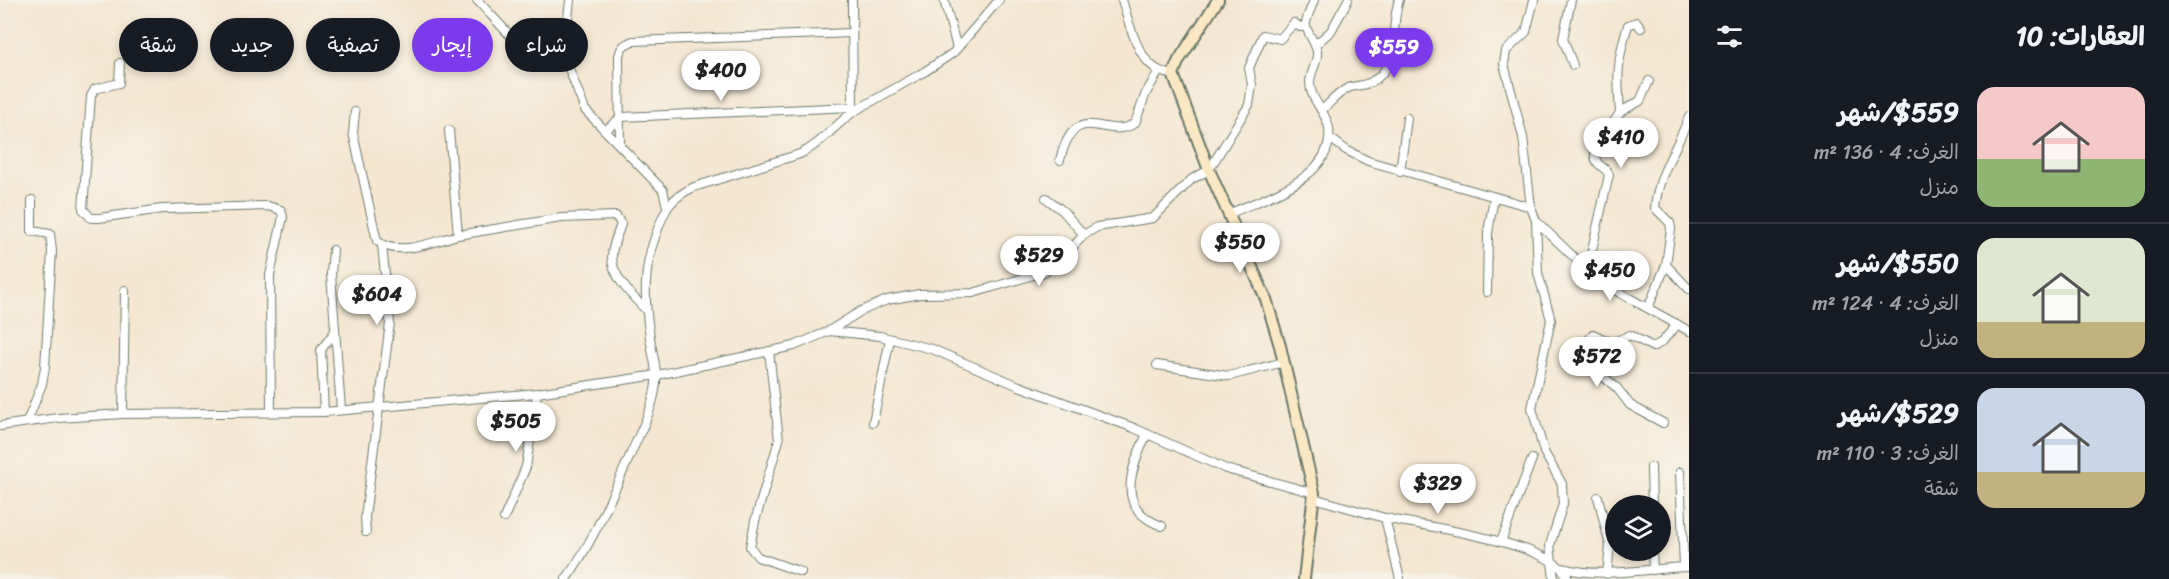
<!DOCTYPE html>
<html lang="ar">
<meta charset="utf-8">
<style>
body{margin:0;font-family:Sriracha,"Playpen Sans Arabic",sans-serif;background:#20242c;color:#f1f3f6;direction:rtl;height:100vh;display:flex;flex-direction:column;font-size:22px;white-space:nowrap}
*{box-sizing:border-box;margin:0}
p{font-size:20px;color:#9ea1a6}
.icon{flex:none;width:33px;height:33px;fill:none;stroke:currentColor;stroke-width:2;stroke-linecap:round;stroke-linejoin:round}
.map{position:relative;flex:1;overflow:hidden;direction:ltr}
.details{display:flex;flex-direction:column;background:#171b24;width:480px}
.details>*{flex:none}
.banner{position:absolute;left:18px;top:18px;width:570px;height:54px;direction:rtl;display:flex;gap:12px}
.buttons{position:absolute;left:1605px;top:495px;display:grid;gap:12px}
.buttons a{display:grid;place-items:center;width:66px;height:66px;border-radius:50%;background:#171b24;box-shadow:0 3px 9px #0003;font-size:30px}
.price{position:absolute;translate:-50% -51px;padding:0 14px;border-radius:21px;background:#fff;color:#222;font-size:20px;line-height:39px;filter:drop-shadow(0 2px 3px #0008)}
.price::after{content:'';position:absolute;left:50%;top:36px;width:18px;height:14px;margin-left:-9px;background:inherit;clip-path:polygon(0 0,100% 0,50% 100%)}
.price.selected{background:#7c3aed;color:#fff}
ul{padding:0;list-style:none}
li{display:flex;align-items:center;gap:18px;height:150px;padding:0 24px}
li+li{border-top:2px solid #363941}
li span{display:grid;place-items:center;flex:none;width:168px;height:120px;border-radius:18px;color:#555}
li>.icon{margin-inline-start:auto}
span .icon{width:72px;height:72px;fill:#fffc;stroke-width:1}
li b{font-size:26px}
h2{display:flex;justify-content:space-between;align-items:center;height:72px;padding:0 24px;font-size:26px}
.chip{padding:0 21px;border-radius:27px;background:#171b24;box-shadow:0 3px 9px #0003;font-size:21px;line-height:54px}
.chip.selected{background:#7c3aed;color:#fff}
main{display:flex;flex:1;min-height:0}
.map>svg:first-child{display:block}
</style>
<main>
<section class="details">
<h2>العقارات: 10<svg class="icon" aria-label="filters" viewBox="0 0 24 24"><path d="M4 7h16M4 17h16"/><circle cx="9" cy="7" r="2"/><circle cx="15" cy="17" r="2"/></svg></h2>
<ul>
<li><span style="background:linear-gradient(#f6c9c9 60%,#8fb573 0)"><svg class="icon" aria-label="home" viewBox="0 0 24 24"><path d="M3 11l9-7 9 7M6 9v11h12V9"/></svg></span><div><b>$559/شهر</b><p>الغرف: 4 · 136 m²</p><p>منزل</p></div></li>
<li><span style="background:linear-gradient(#dfe7d0 70%,#c2b280 0)"><svg class="icon" aria-label="home" viewBox="0 0 24 24"><path d="M3 11l9-7 9 7M6 9v11h12V9"/></svg></span><div><b>$550/شهر</b><p>الغرف: 4 · 124 m²</p><p>منزل</p></div></li>
<li><span style="background:linear-gradient(#c9d6e8 70%,#c2b280 0)"><svg class="icon" aria-label="home" viewBox="0 0 24 24"><path d="M3 11l9-7 9 7M6 9v11h12V9"/></svg></span><div><b>$529/شهر</b><p>الغرف: 3 · 110 m²</p><p>شقة</p></div></li>
</ul>
</section>
<div class="map">
<svg width="1689" height="579" viewBox="0 0 1689 579">
<rect width="100%" height="100%" fill="#f7f3e8"/>
<filter id="ink" filterUnits="userSpaceOnUse"><feTurbulence type="fractalNoise" baseFrequency=".0167" numOctaves="2"/><feDisplacementMap in="SourceGraphic" scale="12" xChannelSelector="R" yChannelSelector="G"/><feConvolveMatrix kernelMatrix="1 2 1 2 8 2 1 2 1" color-interpolation-filters="sRGB"/></filter>
<filter id="wash" filterUnits="userSpaceOnUse"><feTurbulence type="fractalNoise" baseFrequency=".008" numOctaves="4" result="noise"/><feDisplacementMap in="SourceGraphic" scale="24" xChannelSelector="R" yChannelSelector="G"/><feGaussianBlur stdDeviation="1.35" result="paint"/><feColorMatrix in="noise" values="0 0 0 0 0 0 0 0 0 0 0 0 0 0 0 0 0 1.4 0 .05"/><feComposite in="paint" operator="in"/></filter>
<g filter="url(#wash)">
<rect width="100%" height="100%" fill="#f4e6d0"/>
</g>
<g filter="url(#ink)">
<g fill="none" stroke-linecap="round" stroke-linejoin="round">
<g stroke="#6a786b" stroke-width="10">
<g id="street">
<path d="M477,0l42,45 34,7 13,9 19,49 78,80 4,17"/>
<path d="M944,0l13,48"/>
<path d="M1122,0c8,25 17,73 51,74"/>
<path d="M1571,0l-8,39 10,26"/>
<path d="M1315,45l16,-14 17,-31"/>
<path d="M553,52l15,-34 2,-18"/>
<path d="M120,63l-1,20 -24,6 -4,7 -8,113 8,9h8l63,-9 106,-3 13,4 2,7 -13,58 1,137"/>
<path d="M1323,109c8,-7 15,-16 25,-21 8,-3 16,-2 23,-6 29,-13 19,-57 28,-82"/>
<path d="M355,112l-2,21 24,108c21,17 58,0 81,-6"/>
<path d="M853,112l71,-40 29,-19 46,-53"/>
<path d="M1620,112c-3,-36 -3,-52 8,-87l9,-3 4,6"/>
<path d="M449,130l9,105 103,-17 55,-2 5,8c-3,10 -9,21 -9,32 -1,20 21,41 34,54"/>
<path d="M606,130l15,-13 232,-10"/>
<path d="M1330,138l16,12 22,11 163,46 5,14"/>
<path d="M620,143l-1,-87c2,-10 6,-12 14,-15l219,-8"/>
<path d="M1060,160c16,-64 46,-17 75,-37l11,-30 13,-22"/>
<path d="M1400,172l7,-54"/>
<path d="M1046,198l17,13 21,24"/>
<path d="M1531,207l-8,-70 -19,-73 2,-13 20,-19 8,-32"/>
<path d="M1229,214c35,-17 106,-35 100,-86 -3,-17 -19,-28 -19,-45 0,-11 8,-20 7,-31 -1,-9 -9,-17 -11,-26 -1,-7 6,-19 8,-26"/>
<path d="M333,250l-2,24 10,136"/>
<path d="M1666,265l23,24"/>
<path d="M1587,272l22,-97c-2,-7 -8,-7 -12,-13 -10,-17 18,-37 23,-50l20,-11 9,-20"/>
<path d="M1487,292l1,-59 6,-36"/>
<path d="M1648,308l18,-43 5,-36 -1,-6 -15,-15c3,-35 22,-59 34,-91"/>
<path d="M829,331l32,-20 26,-11 33,-6 53,-1 71,-21 10,-6 30,-31 13,-8 56,-9 39,-39 17,-9 40,-65 3,-20 -3,-17 14,-33 17,4 14,-16 6,4 6,-1"/>
<path d="M769,351l10,89 -24,81 -5,26 8,10 43,15"/>
<path d="M1157,365l72,11 55,-14"/>
<path d="M324,412l-3,-62 14,-19"/>
<path d="M123,414l2,-124"/>
<path d="M27,422l15,-38 3,-17 7,-116 -2,-17 -18,-3v-31"/>
<path d="M873,422l17,-83"/>
<path d="M1663,423l-33,-18 -13,-17 -32,-26 -5,-8 13,-20 19,9 18,-8 23,12 9,-5 15,-18"/>
<path d="M0,426l58,-8 65,-4 201,-2 213,-19 120,-18 137,-29 35,-15 51,5 52,13 87,37 115,42 92,41 88,24"/>
<path d="M1147,434c-17,36 -32,75 15,92"/>
<path d="M1651,467l1,39"/>
<path d="M1680,472l4,95"/>
<path d="M1598,497l12,49 -3,28"/>
<path d="M1314,498c24,7 48,14 71,20 36,8 173,25 183,61"/>
<path d="M504,518l22,-51 11,-74"/>
<path d="M1385,518l15,61"/>
<path d="M366,532l-1,-15 25,-194 -8,-78"/>
<path d="M1501,542l31,-83"/>
<path d="M1652,550l1,20"/>
<path d="M1563,568c39,11 85,0 126,-1"/>
<path d="M566,579c27,-37 44,-79 63,-121 9,-22 22,-44 26,-68 4,-17 -3,-36 -5,-53 -6,-37 -7,-68 6,-103 9,-25 13,-35 38,-47l106,-33c21,-10 34,-28 53,-42l-1,-112"/>
<path d="M1554,579l-4,-34 13,-41 -1,-20 -18,-32 -12,-44 19,-88 -13,-47 -2,-52 64,61 89,49"/>
</g>
</g>
<g stroke="#6a786b" stroke-width="14">
<path id="secondary" d="M1218,0l-39,60 -6,14 36,96 57,129 14,47 34,147 -10,86"/>
</g>
<use href="#street" stroke="#fff" stroke-width="8"/>
<use href="#secondary" stroke="#fae7c3" stroke-width="10"/>
</g>
</g>
</svg>
<div class="buttons">
<a><svg class="icon" aria-label="layers" viewBox="0 0 24 24"><path d="M12 4l9 5-9 5-9-5zM3 14l9 5 9-5"/></svg></a>
</div>
<b class="price selected" style="left:1394px;top:79px">$559</b>
<b class="price" style="left:721px;top:102px">$400</b>
<b class="price" style="left:1621px;top:169px">$410</b>
<b class="price" style="left:1240px;top:274px">$550</b>
<b class="price" style="left:1039px;top:287px">$529</b>
<b class="price" style="left:1610px;top:302px">$450</b>
<b class="price" style="left:377px;top:326px">$604</b>
<b class="price" style="left:1597px;top:388px">$572</b>
<b class="price" style="left:516px;top:453px">$505</b>
<b class="price" style="left:1438px;top:515px">$329</b>
<div class="banner">
<a class="chip">شراء</a>
<a class="chip selected">إيجار</a>
<a class="chip">تصفية</a>
<a class="chip">جديد</a>
<a class="chip">شقة</a>
</div>
</div>
</main>
